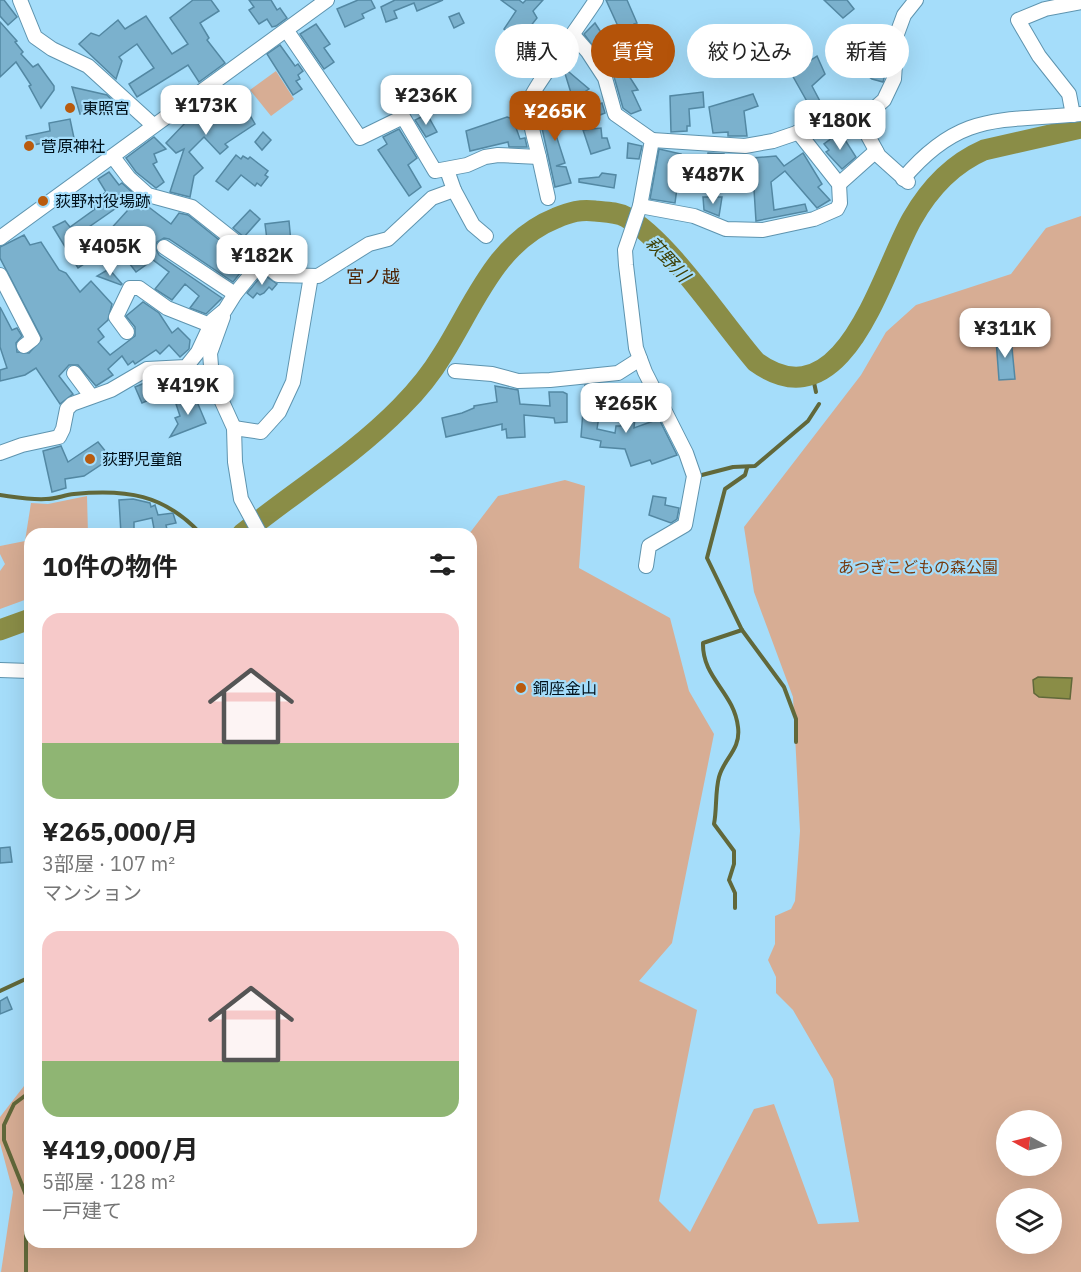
<!DOCTYPE html>
<html lang="ja">
<meta charset="utf-8">
<style>
body{margin:0;font-family:"IBM Plex Sans","Noto Sans JP",sans-serif;background:#f6f6f6;color:#222;height:100vh;display:flex;flex-direction:column;font-size:22px;white-space:nowrap}
*{box-sizing:border-box;margin:0}
p{font-size:20px;color:#767676}
.icon{flex:none;width:33px;height:33px;fill:none;stroke:currentColor;stroke-width:2;stroke-linecap:round;stroke-linejoin:round}
.map{position:relative;flex:1;overflow:hidden}
.drawer{position:absolute;left:24px;top:528px;width:453px;height:720px;display:flex;flex-direction:column;background:#fff;border-radius:18px;box-shadow:0 6px 24px #0002}
.drawer>*{flex:none}
.guide{position:absolute;left:495px;top:24px;width:495px;height:54px;display:flex;gap:12px}
.needle{width:39px;rotate:277deg}
.buttons{position:absolute;left:996px;top:1110px;display:grid;gap:12px}
.buttons a{display:grid;place-items:center;width:66px;height:66px;border-radius:50%;background:#fff;box-shadow:0 6px 24px #0002;font-size:30px}
.price{position:absolute;translate:-50% -51px;padding:0 14px;border-radius:12px;background:#fff;color:#222;font-size:20px;line-height:39px;filter:drop-shadow(0 2px 3px #0008)}
.price::after{content:'';position:absolute;left:50%;top:36px;width:18px;height:14px;margin-left:-9px;background:inherit;clip-path:polygon(0 0,100% 0,50% 100%)}
.price.on{background:#b45309;color:#fff}
ul{padding:0;list-style:none}
li{display:grid;align-content:center;gap:12px;height:318px;padding:0 18px}
li span{display:grid;place-items:center;height:186px;border-radius:18px;color:#555}
li>.icon{margin-inline-start:auto}
span .icon{width:108px;height:108px;fill:#fffc;stroke-width:1}
li b{font-size:26px}
h2{display:flex;justify-content:space-between;align-items:center;height:72px;padding:0 18px;font-size:26px}
.chip{padding:0 21px;border-radius:27px;background:#fff;box-shadow:0 6px 24px #0002;font-size:21px;line-height:54px}
.chip.on{background:#b45309;color:#fff}
.map>svg:first-child{display:block}
</style>
<div class="map">
<svg width="1081" height="1272" viewBox="0 0 1081 1272">
<rect width="100%" height="100%" fill="#a5ddfa"/>
<g fill="#d7ad94" fill-rule="evenodd">
<path d="M276,71l18,28 -23,17 -21,-26z"/>
<path d="M1081,216v1056h-1080l12,-80 -13,-49v-26l24,-31h6v156h441v-708h-2l29,-38 67,-16 20,6 -6,82 91,50 19,73 25,43 -42,209 -33,38 58,29 -38,191 31,31 64,-123 20,-5 44,120 41,-2 -26,-143 -40,-69 -17,-17v-16l-8,-17 7,-16v-28l16,-7 4,-8 5,-70 -7,-134 -39,-105 -10,-65 117,-152 25,-43 30,-27 95,-31 35,-46zM1006,1120h46v46h-46zM1006,1198h46v46h-46z"/>
<path d="M87,496l1,38h-58v64l-30,11v-38l5,-7 -5,-10v-8l25,-5 6,-38 17,1z"/>
</g>
<path fill="#8a8d47" stroke="#61683a" stroke-width="1.5" d="M1038,677l34,1 -2,21 -31,-2 -5,-4 -1,-13z"/>
<g fill="none" stroke-linecap="round" stroke-linejoin="round">
<g stroke="#61683a" stroke-width="4">
<path d="M812,373l4,19"/>
<path d="M747,468l-2,7 -20,14 -18,69 35,72 42,57 12,32v23"/>
<path d="M698,476l35,-9 22,-1 53,-45 11,-17"/>
<path d="M0,495c15,2 31,5 46,4 10,0 18,-4 28,-5 52,-5 90,0 127,40"/>
<path d="M735,908v-15l-6,-13 5,-16v-13l-20,-27c3,-15 1,-32 5,-47 5,-19 22,-27 19,-50 -4,-35 -36,-49 -35,-84l39,-13"/>
<path d="M0,991l30,-14"/>
<path d="M26,1272v-77l-22,-55v-15l10,-21 16,-12"/>
</g>
<g stroke="#8a8d47" stroke-width="21">
<path d="M242,534c53,-43 111,-78 159,-127 16,-16 30,-33 42,-53 32,-51 53,-112 113,-136 14,-6 25,-9 39,-7 11,1 22,1 31,6 43,24 96,106 130,145 88,64 126,-91 156,-143 17,-30 40,-55 72,-69l97,-22"/>
<path d="M0,630l30,-11"/>
</g>
</g>
<g fill="#7bb1cd" stroke="#5388a3" stroke-width="1.5">
<path d="M0,0h4l13,17 -9,8 -8,-9z"/>
<path d="M193,0h18l8,11 -19,12 9,15 -2,2 18,23 -26,19 -11,-17 -51,32 -8,-13 25,-16 -17,-24 -18,13 3,4 -6,18 -37,-35 12,-11 8,3 19,-16 7,9 21,-13 26,38 16,-10 -18,-26z"/>
<path d="M249,0h22l6,10 3,-2 7,10 -11,8 -4,1 -5,-8 -8,5 -10,-14 5,-3z"/>
<path d="M358,0h13l4,8 -13,6 2,4 -19,9 -8,-18z"/>
<path d="M395,0h48l-26,11 -3,-8 -20,8 3,7 -11,4 -5,-15z"/>
<path d="M501,0h18l4,3 3,-3h17l-10,11 4,7 -18,23 -15,-12 12,-18z"/>
<path d="M606,0h21l10,23 -3,1 11,25 23,-5 3,11 -4,2 1,6 -29,9z"/>
<path d="M824,0h23l7,9 -11,9z"/>
<path d="M459,13l5,10 -10,5 -5,-11z"/>
<path d="M0,22l17,19 -2,1 8,10 -2,2 12,13 5,-3 16,22v4l-13,18 -12,-22 2,-1 -15,-23 -16,15z"/>
<path d="M595,23l43,67 -6,1 9,19 -10,4 -8,-6 -10,-35 -29,-39z"/>
<path d="M316,24l14,20 -6,4 10,14 -10,7 -24,-35z"/>
<path d="M537,44l10,8 -9,13 -11,-10z"/>
<path d="M280,45l15,21 3,-2 5,7 -5,4 2,4 -4,2 6,8 -9,6 -26,-41z"/>
<path d="M866,54l12,9 -4,5 12,3 -3,11 -11,-3 -23,-17 10,2z"/>
<path d="M817,56l8,18 -13,12 11,21 -10,5 -22,-39z"/>
<path d="M563,67l26,22 -3,2 8,15 8,-3 3,10 -20,8 -14,-28z"/>
<path d="M72,87l35,8 5,5 -3,13 -15,-4 -14,5z"/>
<path d="M233,89l13,31 5,-3 4,7 -30,20 3,3 -8,7 -16,-17 -15,15 14,16 -9,8 -4,21 -20,-5 14,-43 -8,4 -10,-10 22,-23 -3,-5 11,-9 2,3 18,-6 1,-4 8,-3 -1,-3z"/>
<path d="M703,92l1,15 -15,2 1,17h-3v5l-16,1 -1,-36z"/>
<path d="M753,94l5,12 -14,5 3,25h-19v-4l-15,1 -4,-26z"/>
<path d="M564,106l3,22 -12,4 10,31 -9,3 10,1 5,16 -16,4 -17,-77z"/>
<path d="M427,114l10,18 -11,5 -11,-17z"/>
<path d="M507,117l6,2 7,20 5,-1 2,9h-18l-1,-5 -38,9 -4,-20z"/>
<path d="M70,119l4,19h-4l2,7 -18,3 -1,-7 -25,5 -2,-10 24,-5 -1,-8z"/>
<path d="M601,128l1,10h5l3,10 -19,6 -8,-24z"/>
<path d="M399,129l18,29 -9,7 13,22 -12,9 -31,-46 9,-6 -4,-7z"/>
<path d="M263,132l8,8 -9,10 -7,-8z"/>
<path d="M840,132l16,25 -14,12 -16,-17 3,-2 -5,-6z"/>
<path d="M154,137l12,12 -12,5 3,8 -4,2 11,18 -8,6 -20,-16 -10,-14z"/>
<path d="M628,143l14,3 -3,13 -12,-1z"/>
<path d="M659,149l22,5 -10,33 6,1 -2,15 -25,-4z"/>
<path d="M708,153l16,1v8h-17z"/>
<path d="M803,153l19,31 -4,3 12,13 -13,8 -32,-37 -14,11 3,28 31,-6 2,7 -51,10 -4,-63 24,-2 8,10z"/>
<path d="M236,155l5,4 2,-3 5,3 2,-2 18,14 -3,4 3,2 -7,9 -4,-3 -2,3 -14,-11 -13,15 -12,-9z"/>
<path d="M109,172l10,13 3,-2 13,12 -59,41 10,15 11,-7 41,-45 33,25 8,-11 9,2 60,48 -15,19 -64,-43 -5,-1 -7,4 -2,5 4,8 63,43 -16,16 -16,-6 9,-12 -14,-12 -13,16 -17,-11 14,-17 -16,-12 -17,12 -10,-13 23,-13 -10,-19 -9,10 -2,-2 -50,33 -25,-41 12,-6 5,6 25,-18 -4,-6 15,-11 -8,-13z"/>
<path d="M602,173l14,2 -2,13 -35,-6v-3l20,-2z"/>
<path d="M703,197h19l-3,19 -15,-6z"/>
<path d="M250,210l10,9 -16,18 -11,-9z"/>
<path d="M289,221l3,32 -23,3 -4,-32z"/>
<path d="M24,235l6,10 11,-3 18,28 7,3 14,19 11,-11 21,23 -4,16 -10,9 6,8 -6,5 12,13 25,-19v-9l-9,-11 17,-14 16,11 13,20 6,-5 12,12 -1,9 -9,8 -11,-12 -9,9 -4,-4 -21,14 -2,-3 -5,4 -6,-9 -14,13 5,6 -17,11 -18,-21h-9l-10,11 14,18 -13,10 -24,-36 -11,7 -25,6v-11l7,-2 -7,-21v-40l12,23 5,-2 5,8 -6,7 1,9 12,1 13,-14 -42,-81v-11z"/>
<path d="M109,269l13,15 -1,1 -24,-9z"/>
<path d="M263,274l14,10 -5,6 -3,-3 -5,6 -4,2 -3,-2 -4,5 -6,-5z"/>
<path d="M1011,338l4,41 -16,1 -3,-41z"/>
<path d="M147,382l9,15 -14,6 -7,-16z"/>
<path d="M596,384l-2,11 8,3 -5,31 18,4 1,-7h5l1,-9 13,1 -1,10 25,-9 18,36 -25,9 -2,-4 -19,6 -6,-17 -25,-2 1,-6 -20,-4 4,-52z"/>
<path d="M495,386l23,4 2,14 30,2 -1,-14h14l4,2v28l-12,1 -1,-5 -30,-3 1,22 -18,1 -1,-9 -4,1v-6l-56,13 -4,-19 20,-5 12,-5v-2l23,-4z"/>
<path d="M195,397l11,26 -36,14 8,-13 -3,-6 5,-2 -4,-12z"/>
<path d="M98,442l13,16 -27,18 -19,3 1,9 -14,4 -9,-41 18,-5 7,16z"/>
<path d="M653,496l13,2 -1,7 14,3 -2,11 -6,4 -22,-8z"/>
<path d="M133,499l17,4 1,4 4,-2 3,10 15,-2 3,10 -10,2 2,9h-13l-3,-16 -18,4v12h-13l-2,-34z"/>
<path d="M10,847l2,15 -12,1v-15z"/>
<path d="M7,997l5,12 -12,5v-13z"/>
</g>
<g fill="none" stroke-linecap="round" stroke-linejoin="round">
<g stroke="#5e94af" stroke-width="16">
<g id="street">
<path d="M20,0l15,37 17,12 36,17 65,59"/>
<path d="M287,31l73,107 43,-21 32,54 32,-6 18,-8 13,-2 41,2c-4,-17 -11,-38 -10,-55 0,-8 58,-87 67,-102"/>
<path d="M574,36l14,16 17,26 10,36 37,26 -12,66 -15,44 1,15 10,83 9,24 41,81 8,23 -9,49 -36,21 -3,20"/>
<path d="M1073,115l-4,-21 -30,-38 -21,-36 27,-11 36,-7"/>
<path d="M860,121l19,35 29,26"/>
<path d="M652,140l93,6 28,-5 47,-16 40,-4 24,-21 10,-21 3,-45 7,-19 12,-15"/>
<path d="M113,157l16,21 19,17 44,12 86,68 40,1 51,-32 19,-5 44,-41 22,-8 -7,-20"/>
<path d="M539,157l9,41"/>
<path d="M903,179c58,-69 99,-57 178,-65"/>
<path d="M839,184l37,-33"/>
<path d="M454,190l19,35 13,11"/>
<path d="M640,206l54,10 32,13 37,1 51,-11 23,-10 3,-6 -1,-19 -41,-52"/>
<path d="M0,238l327,-238"/>
<path d="M164,247l71,47"/>
<path d="M0,275l33,64 -9,7"/>
<path d="M223,317l-13,36 1,13 8,29 15,33 1,34 6,37 19,35"/>
<path d="M127,332l-11,-15 14,-29h9l28,20 43,17"/>
<path d="M455,371l37,3 26,7 32,-1 68,-7 22,-14"/>
<path d="M74,373l17,23"/>
<path d="M234,428l27,4 18,-20 14,-30 18,-106"/>
<path d="M0,453l22,-8 37,-8 4,-8 4,-20 5,-5 39,-14 36,-21 39,-2 12,-15 15,-32 12,-10 10,-16 26,-32"/>
<path d="M0,670l30,1"/>
</g>
</g>
<use href="#street" stroke="#fff" stroke-width="14"/>
</g>
<g fill="#b95b0e" stroke="#a5ddfa" stroke-width="2">
<circle cx="70" cy="108" r="6"/>
<circle cx="29" cy="146" r="6"/>
<circle cx="43" cy="201" r="6"/>
<circle cx="90" cy="459" r="6"/>
<circle cx="521" cy="688" r="6"/>
</g>
<g text-anchor="middle" dominant-baseline="central" stroke-width="4.5" stroke-linejoin="round" paint-order="stroke">
<g font-size="16" fill="#00111b" stroke="#a5ddfa" text-anchor="start">
<text x="82" y="108">東照宮</text>
<text x="41" y="146">菅原神社</text>
<text x="55" y="201">荻野村役場跡</text>
<text x="102" y="459">荻野児童館</text>
<text x="533" y="688">銅座金山</text>
</g>
<g font-size="16" fill="#773b0f" stroke="#a5ddfa">
<text x="918" y="567">あつぎこどもの森公園</text>
</g>
<g font-size="18" font-style="italic" fill="#3e4006" stroke="#a5ddfa">
<text transform="translate(668 259) rotate(47)">萩野川</text>
</g>
<g font-size="18" fill="#4d2100" stroke="#a5ddfa">
<text x="373" y="276">宮ノ越</text>
</g>
</g>
</svg>
<div class="buttons">
<a><svg class="needle" viewBox="-14 -14 28 28"><path d="M0-13l5 13h-10z" fill="#e53935"/><path d="M0 13l5-13h-10z" fill="#767676"/></svg></a>
<a><svg class="icon" aria-label="layers" viewBox="0 0 24 24"><path d="M12 4l9 5-9 5-9-5zM3 14l9 5 9-5"/></svg></a>
</div>
<b class="price" style="left:426px;top:126px">¥236K</b>
<b class="price" style="left:206px;top:136px">¥173K</b>
<b class="price on" style="left:555px;top:142px">¥265K</b>
<b class="price" style="left:840px;top:151px">¥180K</b>
<b class="price" style="left:713px;top:205px">¥487K</b>
<b class="price" style="left:110px;top:277px">¥405K</b>
<b class="price" style="left:262px;top:286px">¥182K</b>
<b class="price" style="left:1005px;top:359px">¥311K</b>
<b class="price" style="left:188px;top:416px">¥419K</b>
<b class="price" style="left:626px;top:434px">¥265K</b>
<div class="guide">
<a class="chip">購入</a>
<a class="chip on">賃貸</a>
<a class="chip">絞り込み</a>
<a class="chip">新着</a>
</div>
<section class="drawer">
<h2>10件の物件<svg class="icon" aria-label="filters" viewBox="0 0 24 24"><path d="M4 7h16M4 17h16"/><circle cx="9" cy="7" r="2"/><circle cx="15" cy="17" r="2"/></svg></h2>
<ul>
<li><span style="background:linear-gradient(#f6c9c9 70%,#8fb573 0)"><svg class="icon" aria-label="home" viewBox="0 0 24 24"><path d="M3 11l9-7 9 7M6 9v11h12V9"/></svg></span><div><b>¥265,000/月</b><p>3部屋 · 107 m²</p><p>マンション</p></div></li>
<li><span style="background:linear-gradient(#f6c9c9 70%,#8fb573 0)"><svg class="icon" aria-label="home" viewBox="0 0 24 24"><path d="M3 11l9-7 9 7M6 9v11h12V9"/></svg></span><div><b>¥419,000/月</b><p>5部屋 · 128 m²</p><p>一戸建て</p></div></li>
</ul>
</section>
</div>
